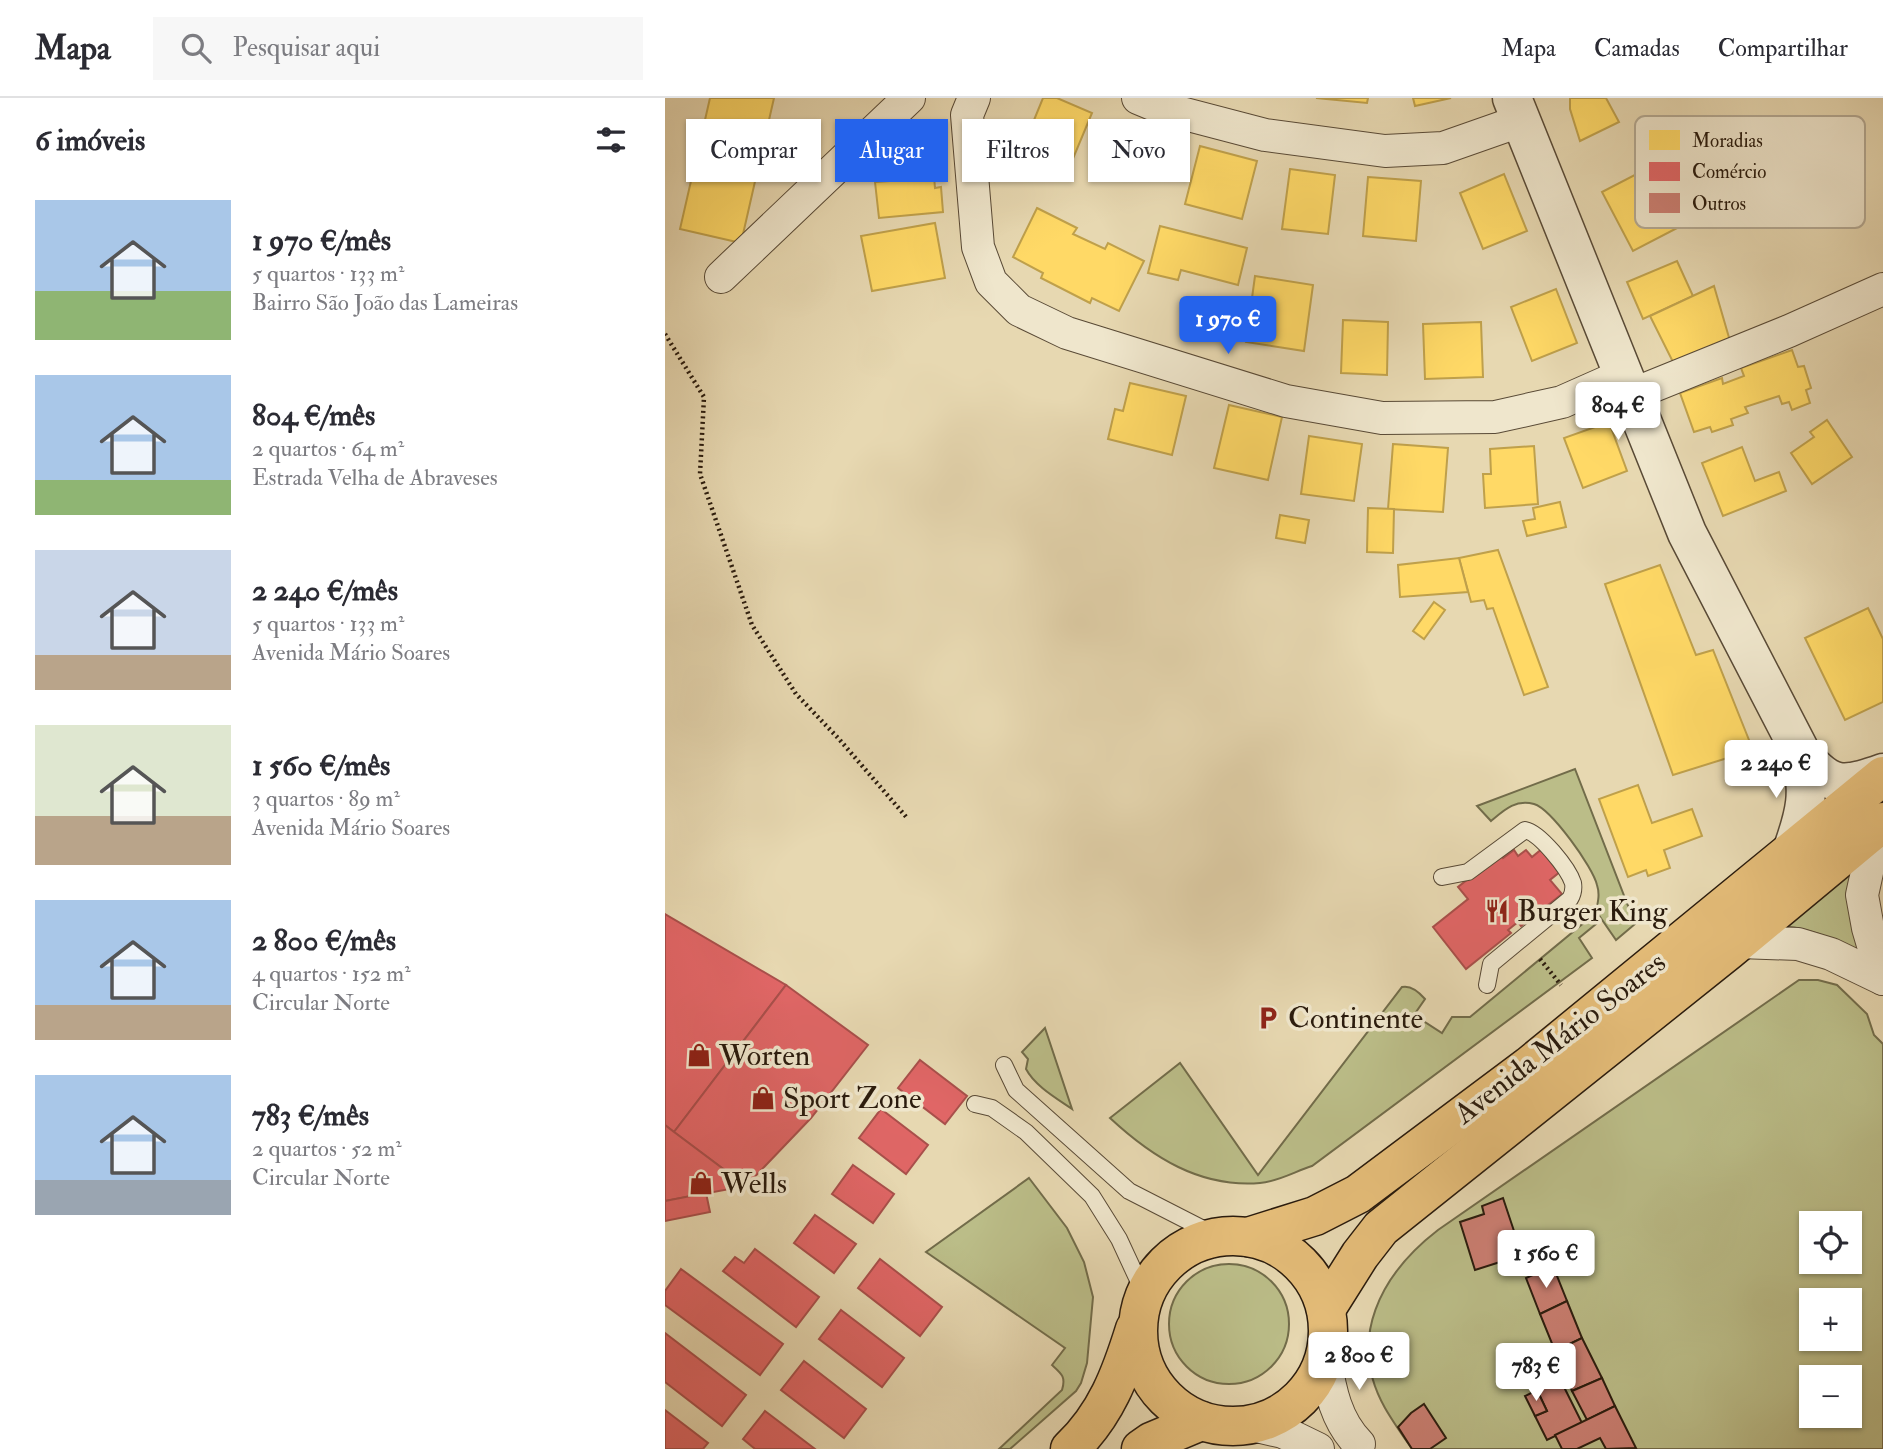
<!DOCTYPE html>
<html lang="pt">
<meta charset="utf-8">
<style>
body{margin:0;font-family:"IM FELL Double Pica",serif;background:#f7f7f7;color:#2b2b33;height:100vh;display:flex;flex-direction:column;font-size:26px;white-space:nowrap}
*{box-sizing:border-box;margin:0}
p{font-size:23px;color:#7c7c81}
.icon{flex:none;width:38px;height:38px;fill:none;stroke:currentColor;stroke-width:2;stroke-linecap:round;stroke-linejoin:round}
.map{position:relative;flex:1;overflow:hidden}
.sheet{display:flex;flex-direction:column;background:#fff;width:665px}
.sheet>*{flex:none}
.top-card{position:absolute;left:21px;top:21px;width:665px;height:63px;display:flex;gap:14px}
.buttons{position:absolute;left:1134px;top:1113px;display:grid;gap:14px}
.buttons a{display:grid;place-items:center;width:63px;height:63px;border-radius:0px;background:#fff;box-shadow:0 2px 5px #0004;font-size:35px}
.price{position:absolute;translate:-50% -60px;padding:0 16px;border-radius:7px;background:#fff;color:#222;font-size:23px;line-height:46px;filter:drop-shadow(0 2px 4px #0008)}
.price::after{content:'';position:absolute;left:50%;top:42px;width:21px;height:16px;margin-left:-10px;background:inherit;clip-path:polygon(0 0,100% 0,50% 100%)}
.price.current{background:#2563eb;color:#fff}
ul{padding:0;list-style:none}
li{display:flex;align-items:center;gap:21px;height:175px;padding:0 35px}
li span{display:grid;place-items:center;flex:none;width:196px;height:140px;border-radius:0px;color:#555}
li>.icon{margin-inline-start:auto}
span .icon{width:84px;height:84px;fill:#fffc;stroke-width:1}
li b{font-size:30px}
h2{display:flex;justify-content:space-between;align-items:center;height:84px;padding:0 35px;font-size:30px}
.pill{padding:0 24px;border-radius:0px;background:#fff;box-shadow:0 2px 5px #0004;font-size:24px;line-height:63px}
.pill.current{background:#2563eb;color:#fff}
header{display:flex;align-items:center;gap:42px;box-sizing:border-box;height:98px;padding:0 35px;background:#fff;border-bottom:2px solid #e1e1e2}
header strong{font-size:33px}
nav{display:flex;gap:38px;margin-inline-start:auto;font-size:24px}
.search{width:490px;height:63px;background:#f7f7f7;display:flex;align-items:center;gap:18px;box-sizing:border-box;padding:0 24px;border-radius:0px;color:#7c7c81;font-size:26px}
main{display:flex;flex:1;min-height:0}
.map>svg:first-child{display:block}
</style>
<header>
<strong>Mapa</strong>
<div class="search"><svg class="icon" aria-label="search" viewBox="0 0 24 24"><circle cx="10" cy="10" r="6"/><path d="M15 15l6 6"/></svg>Pesquisar aqui</div>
<nav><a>Mapa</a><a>Camadas</a><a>Compartilhar</a></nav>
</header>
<main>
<section class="sheet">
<h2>6 imóveis<svg class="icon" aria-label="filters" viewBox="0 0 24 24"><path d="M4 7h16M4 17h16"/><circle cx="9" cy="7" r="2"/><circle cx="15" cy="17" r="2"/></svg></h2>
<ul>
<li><span style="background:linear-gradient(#a9c7e8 65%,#8fb573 0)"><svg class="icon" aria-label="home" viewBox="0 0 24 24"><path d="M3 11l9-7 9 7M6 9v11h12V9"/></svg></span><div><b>1 970 €/mês</b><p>5 quartos · 133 m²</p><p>Bairro São João das Lameiras</p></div></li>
<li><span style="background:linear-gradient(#a9c7e8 75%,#8fb573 0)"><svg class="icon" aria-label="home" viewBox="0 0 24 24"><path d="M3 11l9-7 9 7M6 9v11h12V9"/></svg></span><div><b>804 €/mês</b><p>2 quartos · 64 m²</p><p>Estrada Velha de Abraveses</p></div></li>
<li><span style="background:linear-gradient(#c9d6e8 75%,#b9a48a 0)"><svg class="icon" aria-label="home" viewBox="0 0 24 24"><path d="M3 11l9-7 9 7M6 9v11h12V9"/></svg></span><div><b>2 240 €/mês</b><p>5 quartos · 133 m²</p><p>Avenida Mário Soares</p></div></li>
<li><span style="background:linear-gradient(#dfe7d0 65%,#b9a48a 0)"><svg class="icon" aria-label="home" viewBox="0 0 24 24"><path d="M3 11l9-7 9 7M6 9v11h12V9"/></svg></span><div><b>1 560 €/mês</b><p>3 quartos · 89 m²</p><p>Avenida Mário Soares</p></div></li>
<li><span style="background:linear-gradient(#a9c7e8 75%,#b9a48a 0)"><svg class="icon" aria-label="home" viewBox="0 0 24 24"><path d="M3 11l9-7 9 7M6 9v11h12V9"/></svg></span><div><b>2 800 €/mês</b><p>4 quartos · 152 m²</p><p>Circular Norte</p></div></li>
<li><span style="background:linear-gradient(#a9c7e8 75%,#9aa5b1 0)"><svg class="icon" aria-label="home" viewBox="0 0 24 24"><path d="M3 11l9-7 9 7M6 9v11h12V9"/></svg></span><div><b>783 €/mês</b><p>2 quartos · 52 m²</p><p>Circular Norte</p></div></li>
</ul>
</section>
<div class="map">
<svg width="1218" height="1351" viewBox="0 0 1218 1351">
<rect width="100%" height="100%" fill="#e7d8b1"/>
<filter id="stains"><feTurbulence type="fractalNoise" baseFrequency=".00286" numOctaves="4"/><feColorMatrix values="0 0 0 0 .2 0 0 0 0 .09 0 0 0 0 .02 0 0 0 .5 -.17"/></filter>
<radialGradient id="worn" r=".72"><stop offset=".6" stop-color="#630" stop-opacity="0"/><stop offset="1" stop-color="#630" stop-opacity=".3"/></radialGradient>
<g fill="#bbbd88" stroke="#726c4a" stroke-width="2" fill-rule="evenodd">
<path d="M910,671l60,155 -19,16 -20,-29c2,-9 4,-17 1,-26 -4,-18 -46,-76 -63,-81 -19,-5 -30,6 -43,17l-14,-15z"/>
<path d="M1188,770l15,96c-27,-22 -51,-35 -86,-38z"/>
<path d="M926,819l5,7 -17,14 13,20 -280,208c-16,5 -35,16 -52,17 -60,5 -108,-26 -150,-65l70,-55 78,112 144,-188c9,-2 17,5 23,12l-11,16 28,18 10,-16h18z"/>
<path d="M1134,882h19l19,5 30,29 7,21 9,9v405h-471c-9,-13 -19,-27 -27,-41 -39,-69 -4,-134 53,-178zM1146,1125h39v39h-39zM1146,1202h39v39h-39zM1146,1279h39v39h-39z"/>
<path d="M380,930l27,81c-16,-11 -37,-23 -46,-40l2,-10 -6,-7z"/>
<path d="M364,1080l38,50 17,34 9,35 -6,66 -6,20 -5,8 -66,58h-11l63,-59c4,-13 0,-16 -10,-25l13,-17 -139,-96z"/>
<circle cx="564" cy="1226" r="60"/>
</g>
<g fill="#ffd966" stroke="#bfa04b" stroke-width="2">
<path d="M45,0h64l-33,145 -61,-14z"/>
<path d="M378,0h14l35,15 -20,48 -47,-19z"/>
<path d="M651,0h52l-1,5z"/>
<path d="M748,0h38l-36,8z"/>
<path d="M905,0h36l13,24 -39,19 -10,-32z"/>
<path d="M246,23l4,45 18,-2 2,24 6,-1 2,25 -64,6 -4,-36 14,-1 -3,-36z"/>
<path d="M535,48l57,15 -15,58 -57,-15z"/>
<path d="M985,69l31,59 -48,25 -31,-59z"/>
<path d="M625,71l45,6 -7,59 -46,-5z"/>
<path d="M839,76l23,57 -44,18 -23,-56z"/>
<path d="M703,79l53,4 -5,60 -53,-5z"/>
<path d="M372,110l40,20 -4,6 32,15 3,-6 36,18 -25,50 -27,-13 -2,5 -49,-25 2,-5 -30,-16z"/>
<path d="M270,125l10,55 -73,13 -11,-55z"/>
<path d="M495,128l87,22 -9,37 -57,-15 -3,10 -30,-7z"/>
<path d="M1012,163l16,35 -50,23 -16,-37z"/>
<path d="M590,178l58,9 -9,66 -58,-9z"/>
<path d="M1049,188l16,55 -55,25 -25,-50z"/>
<path d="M891,191l21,54 -45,18 -21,-54z"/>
<path d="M678,222l45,2 -1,53 -46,-2z"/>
<path d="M816,224l2,55 -58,2 -2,-55z"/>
<path d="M1127,252l6,17 6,-1 7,22 -5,2 4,13 -18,7 -3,-8 -7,2 -3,-8 -34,11 3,6 -17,6 2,6 -21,7 -2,-5 -16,5 -14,-39 42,-15 1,6 21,-8 -3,-8z"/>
<path d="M465,285l56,13 -14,59 -64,-16 7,-30 8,2z"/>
<path d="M564,307l53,12 -14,63 -54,-12z"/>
<path d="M1162,322l25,37 -40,27 -21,-31 23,-16 -4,-5z"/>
<path d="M944,324l18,49 -44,17 -19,-50z"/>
<path d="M644,338l53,8 -8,57 -53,-7z"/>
<path d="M728,346l55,4 -5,64 -55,-3z"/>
<path d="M869,348l4,58 -53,4 -2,-34h8l-1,-25z"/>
<path d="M1077,349l13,34 24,-9 7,19 -63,25 -21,-53z"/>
<path d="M895,404l6,25 -39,9 -4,-15 12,-2 -2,-11z"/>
<path d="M703,410l26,1 -1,44 -26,-1z"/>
<path d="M615,417l29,5 -4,23 -29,-5z"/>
<path d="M833,452l50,137 -24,8 -31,-87 -6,1 -3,-9 -13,2 -12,-44z"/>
<path d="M794,460l9,34 -68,5 -2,-32z"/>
<path d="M995,467l36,90 17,-5 40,100 -80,25 -68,-191z"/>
<path d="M769,504l11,8 -21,29 -11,-8z"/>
<path d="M1203,510l15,31v63l-38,18 -40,-82z"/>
<path d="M973,687l14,38 40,-14 10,27 -38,14 6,18 -22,8 -2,-6 -18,7 -29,-78z"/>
</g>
<g fill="#e06666" stroke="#a9504b" stroke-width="2">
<path d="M878,750l18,23 -11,9 12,14 -41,32 -3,-4 -10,8 3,3 -45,36 -33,-42 35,-28 -10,-12 42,-33 3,4 11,-8 4,6 8,-6 6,7z"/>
<path d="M0,816l121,71 -112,147 -9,-7z"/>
<path d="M121,887l82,60 -57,73 -65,68 -72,-54z"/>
<path d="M255,962l47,36 -22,28 -47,-36z"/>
<path d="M216,1011l47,36 -22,29 -47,-36z"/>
<path d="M0,1027l9,7 72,54 -81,15z"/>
<path d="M188,1067l41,29 -21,29 -41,-29z"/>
<path d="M41,1095l4,19 -45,9v-20z"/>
<path d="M150,1117l41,29 -22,29 -40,-30z"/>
<path d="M90,1151l64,48 -23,30 -73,-56 12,-14 9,6z"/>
<path d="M215,1161l62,48 -22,29 -62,-48z"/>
<path d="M16,1171l102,75 -23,31 -95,-70v-14z"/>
<path d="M176,1212l63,48 -22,29 -63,-48z"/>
<path d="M0,1235l81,62 -24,31 -57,-44z"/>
<path d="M139,1263l62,48 -22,29 -63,-48z"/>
<path d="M0,1312l43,33 -5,6h-38z"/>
<path d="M100,1313l50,38h-60l-12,-10z"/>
</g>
<g fill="#cb7e72" stroke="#2a1b0d" stroke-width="2">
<path d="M838,1100l19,57 -47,15 -15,-48 24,-8 -2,-8z"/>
<path d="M888,1168l14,35 -27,13 -14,-36z"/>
<path d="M902,1203l15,37 -27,13 -15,-37z"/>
<path d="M917,1240l20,40 -30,13 -17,-40z"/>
<path d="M937,1280l13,28 -28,14 -15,-29z"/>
<path d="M895,1281l22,44 -35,17 -12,-24 12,-5 -10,-21z"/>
<path d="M872,1292l10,21 -12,5 -10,-20z"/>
<path d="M759,1306l22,34 -16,11h-18l-14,-22 13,-14z"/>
<path d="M950,1308l21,42 -30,1 -6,-11 -23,11h-15l-7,-14z"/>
</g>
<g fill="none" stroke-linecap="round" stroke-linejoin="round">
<g stroke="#594a36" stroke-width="18">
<g id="service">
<path d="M777,779l26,-5 57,-42c15,3 43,38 48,53 1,6 0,11 -3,16l-79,65 -4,21"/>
<path d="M339,967l12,25 113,101 88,45"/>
<path d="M310,1006l17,4 34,24 66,64 27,43 25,54"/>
</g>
</g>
<g stroke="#594a36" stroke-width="34">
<g id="minor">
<path d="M309,0l-7,17 11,132 13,35 28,28 48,23 219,68 96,17 113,-1 67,-15 61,-27"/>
<path d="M473,0l24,10 103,27 120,16 58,-3 77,-27"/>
<path d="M56,179l188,-179"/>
<path d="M966,297l158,-64 94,-42"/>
<path d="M1212,729l-15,68 6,33 15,51"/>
<path d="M1074,844l59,2 33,10 52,25"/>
<path d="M660,1261c5,31 11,62 34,85"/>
<path d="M587,1327l31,7 35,17"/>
</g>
</g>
<g stroke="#594a36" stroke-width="41">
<g id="tertiary">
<path d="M847,0l175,435 114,220c29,35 41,35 82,20"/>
<path d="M1127,753c14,-39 18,-58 9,-98"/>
</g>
</g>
<g stroke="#2a1b0d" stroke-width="41">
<g id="primary">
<circle cx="568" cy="1233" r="95"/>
<path d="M583,1139l67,-21 43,-22 171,-128 354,-290"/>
<path d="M661,1211l34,-54 21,-27 348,-278 154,-128"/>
<path d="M405,1351c36,-34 51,-75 65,-120"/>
<path d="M476,1351l10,-7 50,-21"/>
</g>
</g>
<g stroke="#2a1b0d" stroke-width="4.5" stroke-dasharray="2 3.5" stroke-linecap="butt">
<path d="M0,236l39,63 -4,77 52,151 44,69 43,45 69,80"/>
<path d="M875,861l21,26"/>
</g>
<use href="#service" stroke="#efe6cc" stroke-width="16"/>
<use href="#minor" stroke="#efe6cc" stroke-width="32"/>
<use href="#tertiary" stroke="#efe6cc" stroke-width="38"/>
<use href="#primary" stroke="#e4bc78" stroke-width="38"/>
</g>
<defs>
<g id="restaurant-bare" transform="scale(1.89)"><path d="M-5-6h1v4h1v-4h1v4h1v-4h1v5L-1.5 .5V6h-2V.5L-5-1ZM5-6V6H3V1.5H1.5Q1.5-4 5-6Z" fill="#8f2418" stroke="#efe6cc" stroke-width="2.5" paint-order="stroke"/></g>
<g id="parking-bare" transform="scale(1.89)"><path d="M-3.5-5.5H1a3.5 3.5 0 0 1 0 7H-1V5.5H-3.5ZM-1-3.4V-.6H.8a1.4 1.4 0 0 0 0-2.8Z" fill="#8f2418" stroke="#efe6cc" stroke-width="2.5" paint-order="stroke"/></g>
<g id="shop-bare" transform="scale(1.89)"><path d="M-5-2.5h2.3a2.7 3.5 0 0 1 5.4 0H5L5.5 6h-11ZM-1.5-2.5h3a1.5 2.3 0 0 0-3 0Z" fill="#8f2418" stroke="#efe6cc" stroke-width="2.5" paint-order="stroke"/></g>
</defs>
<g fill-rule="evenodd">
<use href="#restaurant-bare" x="832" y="813"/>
<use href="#parking-bare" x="603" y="920"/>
<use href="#shop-bare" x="34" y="957"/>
<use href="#shop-bare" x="98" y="1000"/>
<use href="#shop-bare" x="36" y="1085"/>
</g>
<g text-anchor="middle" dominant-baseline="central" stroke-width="7" stroke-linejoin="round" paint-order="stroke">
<g font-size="30" fill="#2a1b0d" stroke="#efe6cc" text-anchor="start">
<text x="852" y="813">Burger King</text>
<text x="623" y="920">Continente</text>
<text x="54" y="957">Worten</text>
<text x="118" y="1000">Sport Zone</text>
<text x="56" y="1085">Wells</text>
</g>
<g font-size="30" fill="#2a1b0d" stroke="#efe6cc">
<text transform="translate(895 940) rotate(-38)">Avenida Mário Soares</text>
</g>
</g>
<rect x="970" y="18" width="230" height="112" rx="10" fill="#efe6cc" stroke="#b4a993" stroke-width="2"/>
<rect x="984" y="32" width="31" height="20" fill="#ffd966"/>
<rect x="984" y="64" width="31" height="19" fill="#e06666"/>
<rect x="984" y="95" width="31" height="20" fill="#cb7e72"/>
<g font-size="19" fill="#2a1b0d">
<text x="1027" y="49">Moradias</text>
<text x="1027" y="80">Comércio</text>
<text x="1027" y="112">Outros</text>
</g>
<rect width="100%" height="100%" filter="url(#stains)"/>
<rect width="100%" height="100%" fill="url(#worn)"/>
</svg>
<div class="buttons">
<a><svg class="icon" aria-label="locate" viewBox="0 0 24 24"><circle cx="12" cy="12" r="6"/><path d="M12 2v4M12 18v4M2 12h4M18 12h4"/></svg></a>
<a>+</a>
<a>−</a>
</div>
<b class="price current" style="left:563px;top:258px">1 970 €</b>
<b class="price" style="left:953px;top:344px">804 €</b>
<b class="price" style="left:1111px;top:702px">2 240 €</b>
<b class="price" style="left:881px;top:1192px">1 560 €</b>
<b class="price" style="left:694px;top:1294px">2 800 €</b>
<b class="price" style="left:871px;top:1305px">783 €</b>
<div class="top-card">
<a class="pill">Comprar</a>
<a class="pill current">Alugar</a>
<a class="pill">Filtros</a>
<a class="pill">Novo</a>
</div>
</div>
</main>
